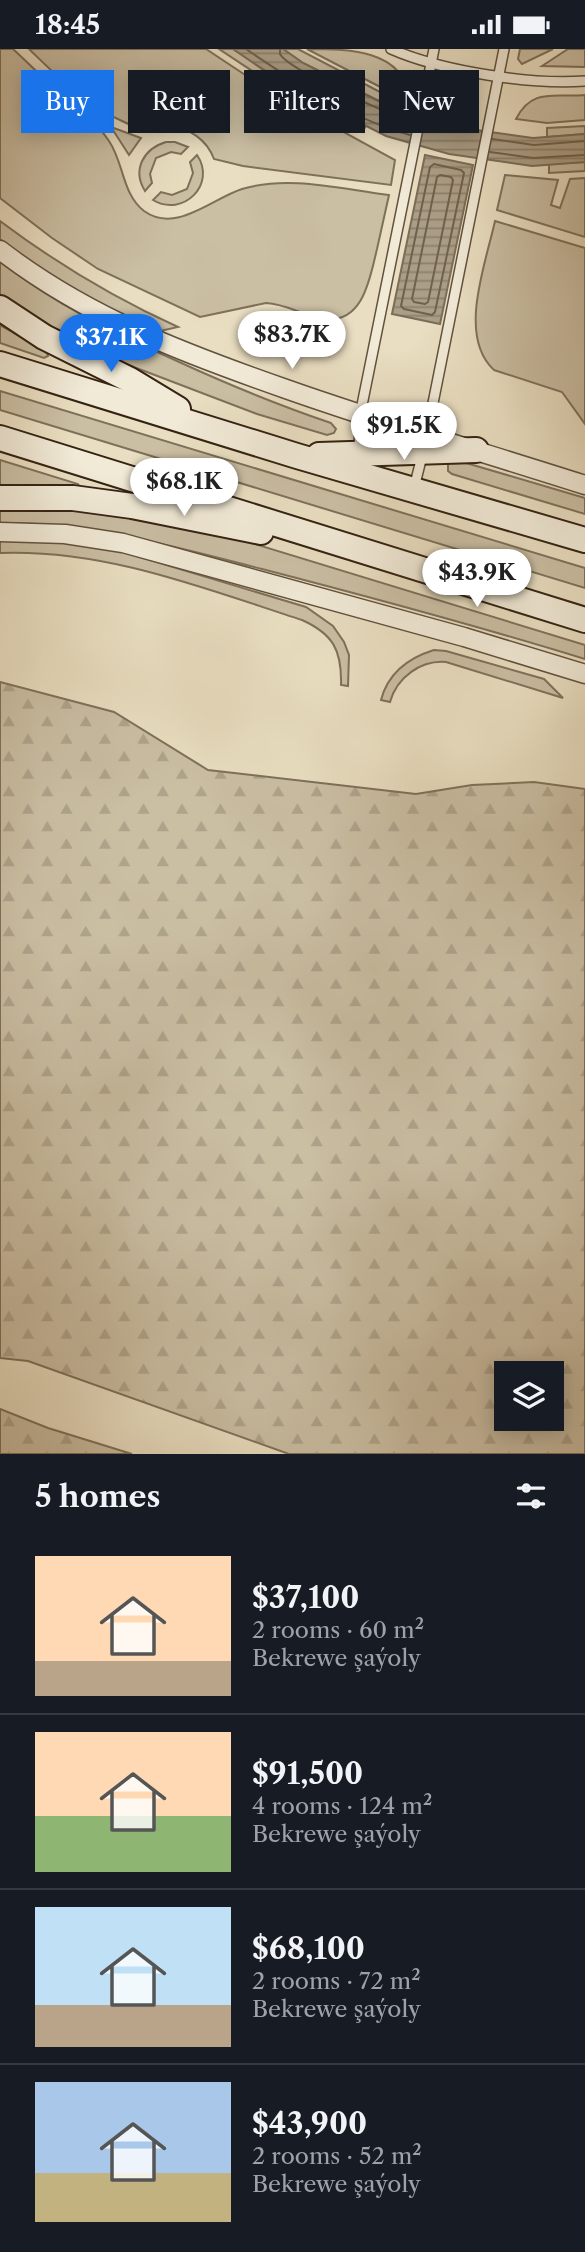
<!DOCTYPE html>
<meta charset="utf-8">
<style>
body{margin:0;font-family:"Libre Caslon Text",serif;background:#242831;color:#f1f3f6;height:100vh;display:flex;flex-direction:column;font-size:26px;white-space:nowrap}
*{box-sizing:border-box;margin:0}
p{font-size:23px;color:#9ea1a6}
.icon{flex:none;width:38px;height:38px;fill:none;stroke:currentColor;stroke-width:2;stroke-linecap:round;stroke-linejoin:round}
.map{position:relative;height:1405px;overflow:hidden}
.panel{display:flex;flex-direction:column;background:#171b24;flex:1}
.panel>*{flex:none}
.hud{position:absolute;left:21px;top:21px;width:544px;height:63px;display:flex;gap:14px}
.buttons{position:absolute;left:494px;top:1312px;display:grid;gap:14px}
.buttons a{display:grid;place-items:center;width:70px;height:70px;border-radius:0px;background:#171b24;box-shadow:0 4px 18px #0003;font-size:35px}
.price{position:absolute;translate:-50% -60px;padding:0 16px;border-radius:24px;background:#fff;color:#222;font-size:23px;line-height:46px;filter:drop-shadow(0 2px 4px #0008)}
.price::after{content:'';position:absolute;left:50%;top:42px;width:21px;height:16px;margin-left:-10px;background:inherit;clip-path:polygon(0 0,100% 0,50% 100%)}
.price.selected{background:#1a73e8;color:#fff}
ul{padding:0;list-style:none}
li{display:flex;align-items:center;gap:21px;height:175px;padding:0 35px}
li+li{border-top:2px solid #363941}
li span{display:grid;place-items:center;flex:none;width:196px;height:140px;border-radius:0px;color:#555}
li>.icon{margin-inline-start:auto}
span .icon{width:84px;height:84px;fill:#fffc;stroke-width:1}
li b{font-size:30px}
h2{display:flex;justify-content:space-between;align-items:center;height:84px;padding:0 35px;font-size:30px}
.pill{padding:0 24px;border-radius:0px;background:#171b24;box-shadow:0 4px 18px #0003;font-size:24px;line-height:63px}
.pill.selected{background:#1a73e8;color:#fff}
.status{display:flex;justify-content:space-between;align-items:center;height:49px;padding:0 35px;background:#171b24;direction:ltr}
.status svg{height:19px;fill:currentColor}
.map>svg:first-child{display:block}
</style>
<div class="status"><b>18:45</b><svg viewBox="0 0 49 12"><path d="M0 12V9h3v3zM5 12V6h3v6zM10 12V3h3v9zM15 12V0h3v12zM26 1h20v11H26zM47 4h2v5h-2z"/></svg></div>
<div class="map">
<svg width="585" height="1405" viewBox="0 0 585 1405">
<defs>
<pattern id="forest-firs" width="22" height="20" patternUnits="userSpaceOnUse" patternTransform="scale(1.75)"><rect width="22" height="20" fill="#cabea3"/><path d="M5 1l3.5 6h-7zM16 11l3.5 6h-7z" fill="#aea38b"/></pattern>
<pattern id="water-rules" width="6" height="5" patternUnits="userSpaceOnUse" patternTransform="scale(1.75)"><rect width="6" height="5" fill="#ab9e86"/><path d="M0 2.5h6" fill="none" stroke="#8c806c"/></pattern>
</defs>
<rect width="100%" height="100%" fill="#e9dec1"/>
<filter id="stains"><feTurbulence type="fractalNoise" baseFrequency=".00286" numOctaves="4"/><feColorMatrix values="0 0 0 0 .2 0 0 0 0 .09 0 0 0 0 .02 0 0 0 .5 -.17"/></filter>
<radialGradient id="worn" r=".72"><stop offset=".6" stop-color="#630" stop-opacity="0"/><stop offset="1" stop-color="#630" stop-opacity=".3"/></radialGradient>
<g fill="#cabea3" stroke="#7f705a" stroke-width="2">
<path d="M0,0h13c13,12 26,25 39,37 20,17 42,33 57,55 15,22 13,53 35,70 32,23 67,-12 98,-22 47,-14 98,0 147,6 -4,18 -8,36 -12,54 -7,28 -13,75 -53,70 -20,-3 -37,-15 -58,-16l-66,14 -102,-48 -46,-31 -52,-40z"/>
<path d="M29,0h177l68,45 121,66 -4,25 -148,-19 -29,-7c-7,-19 -25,-32 -45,-32 -6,1 -11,3 -16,4 -9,0 -23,-6 -31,-10 -37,-16 -65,-45 -93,-72z"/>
<path d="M219,0h14l56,38 77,39 -4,6 -84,-44z"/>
<path d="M283,0h15l84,44 -3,8 -76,-38z"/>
<path d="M307,0c39,0 99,0 101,50l-20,-8z"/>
<path d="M520,0h33l-31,15 -4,-5z"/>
<path d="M568,0h17v18l-43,-1z"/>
<path d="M585,46v25l-38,3 -31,-4c16,-32 39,-21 69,-24z"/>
<path d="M585,77v8l-38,3v-9z"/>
<path d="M111,78l30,11 -12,17z"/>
<path d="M166,93h9l13,5 -7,7 -10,-2 -15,6 -6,16 2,9 -7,8c-13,-21 -2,-42 21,-49z"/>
<path d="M197,106c20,29 -14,63 -44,45l8,-8 11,3 15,-6 6,-16 -3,-11z"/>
<path d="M585,113v9l-36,2v-9z"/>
<path d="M505,126l53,5 -7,25 9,3 10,-29 15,-1v59l-88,-27z"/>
<path d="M0,172c56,42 114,77 178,106l-22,5 -68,-32 -51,-33 -37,-28z"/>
<path d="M495,172l90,27v176l-23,-32 -68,-22c-37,-34 -8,-107 1,-149z"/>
<path d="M0,212c54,43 114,72 177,100 50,23 101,44 154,62l5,6 -2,4 -7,2 -70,-21 -152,-58 -38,-18 -67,-40z"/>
<path d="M0,276l46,26 2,5 -4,2 -44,-15z"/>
<path d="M0,342l585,177v20l-585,-178z"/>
<path d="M0,411l78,24 2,3 -80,1z"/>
<path d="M456,411l129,38v16l-133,-40 -4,-3v-8z"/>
<path d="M72,460l56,7 117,25 340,104v14c-107,-33 -215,-62 -323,-90 -86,-22 -173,-47 -262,-46v-13z"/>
<path d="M0,490l65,3 55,9 186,56 27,19 11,16 5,13 -1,31 -7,-1c1,-35 -8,-51 -39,-65 -99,-32 -197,-71 -302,-67z"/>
<path d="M434,601l12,1 98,28 19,19 -117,-36c-25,-2 -49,15 -56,40l-9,-2c7,-27 27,-42 53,-50z"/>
</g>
<g fill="url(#forest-firs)" stroke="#7f705a" stroke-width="2" fill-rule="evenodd">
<path d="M0,633l114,30 94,58 208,24 56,-9 62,-3 51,7v665h-296l-261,-93 -28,-3zM506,1325h45v45h-45z"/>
<path d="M0,1360l48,19 84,26h-132z"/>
</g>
<g fill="url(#water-rules)" stroke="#7b6c58" stroke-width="2">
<path d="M233,0h50l20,14 93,47 59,17 78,11 52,-4v28l-53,4 -83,-12 -63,-18 -97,-49z"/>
<path d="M425,106l48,10 -33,159 -48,-10z"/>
</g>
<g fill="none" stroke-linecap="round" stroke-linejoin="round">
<g stroke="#70604c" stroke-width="2">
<path d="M246,0c48,33 108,71 164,86"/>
<path d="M280,0c0,2 0,4 0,5 7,15 114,63 133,68"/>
<path d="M492,90l42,6 51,-4"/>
<path d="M490,103l43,6 52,-3"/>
<path d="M434,115l27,6 3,3 -29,139 -3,3 -28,-6 -3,-3 29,-139z"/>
<path d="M440,126l11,2 2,3 -25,122 -3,2 -11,-2 -2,-3 25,-122z"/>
</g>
<g stroke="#61513e" stroke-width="12">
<g id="lane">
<path d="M391,0c50,22 139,36 194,32"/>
<path d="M426,389l78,-389"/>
<path d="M359,404l1,-38 74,-366"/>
<path d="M414,439l8,-32"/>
</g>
</g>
<g stroke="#61513e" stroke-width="21">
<g id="street">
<path d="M0,201c87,67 183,103 286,139 99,35 199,64 299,96"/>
<path d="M0,483l65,2 58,9 341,94 121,37"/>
</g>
</g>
<g stroke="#342212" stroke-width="28">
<g id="secondary">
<path d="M0,259l44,29 86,43 48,29"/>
<path d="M0,315l297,92 288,84"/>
<path d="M0,389l585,182"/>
<path d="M319,406l157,-5"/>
<path d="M0,449h73l59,8 129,26"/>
</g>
</g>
<use href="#lane" stroke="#f1ead7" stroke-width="9"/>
<use href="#street" stroke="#f1ead7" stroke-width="18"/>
<use href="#secondary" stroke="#f1ead7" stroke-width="24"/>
</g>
<rect width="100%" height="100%" filter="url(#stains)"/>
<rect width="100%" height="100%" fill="url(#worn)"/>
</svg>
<div class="buttons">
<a><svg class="icon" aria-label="layers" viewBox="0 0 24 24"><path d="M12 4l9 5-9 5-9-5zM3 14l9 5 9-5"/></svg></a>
</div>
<b class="price" style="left:292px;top:322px">$83.7K</b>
<b class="price selected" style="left:111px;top:325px">$37.1K</b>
<b class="price" style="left:404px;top:413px">$91.5K</b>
<b class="price" style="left:184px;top:469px">$68.1K</b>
<b class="price" style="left:477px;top:560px">$43.9K</b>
<div class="hud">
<a class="pill selected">Buy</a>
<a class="pill">Rent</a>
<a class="pill">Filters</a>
<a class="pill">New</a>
</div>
</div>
<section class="panel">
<h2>5 homes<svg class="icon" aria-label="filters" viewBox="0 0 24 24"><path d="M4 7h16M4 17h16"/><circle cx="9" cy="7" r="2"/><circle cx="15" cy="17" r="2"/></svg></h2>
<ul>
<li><span style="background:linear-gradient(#ffd9b3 75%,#b9a48a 0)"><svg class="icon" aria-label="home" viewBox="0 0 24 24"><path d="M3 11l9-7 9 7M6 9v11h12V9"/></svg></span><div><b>$37,100</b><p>2 rooms · 60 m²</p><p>Bekrewe şaýoly</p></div></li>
<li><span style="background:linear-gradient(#ffd9b3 60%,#8fb573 0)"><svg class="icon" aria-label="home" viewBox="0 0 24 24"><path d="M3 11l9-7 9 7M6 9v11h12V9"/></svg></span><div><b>$91,500</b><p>4 rooms · 124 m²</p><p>Bekrewe şaýoly</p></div></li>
<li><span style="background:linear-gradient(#bfe0f5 70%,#b9a48a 0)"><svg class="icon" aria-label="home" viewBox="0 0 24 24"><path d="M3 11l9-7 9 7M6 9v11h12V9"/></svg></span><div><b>$68,100</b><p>2 rooms · 72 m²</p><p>Bekrewe şaýoly</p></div></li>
<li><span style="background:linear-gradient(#a9c7e8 65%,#c2b280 0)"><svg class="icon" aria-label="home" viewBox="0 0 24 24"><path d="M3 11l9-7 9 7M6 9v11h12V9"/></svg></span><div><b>$43,900</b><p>2 rooms · 52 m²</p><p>Bekrewe şaýoly</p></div></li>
</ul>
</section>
